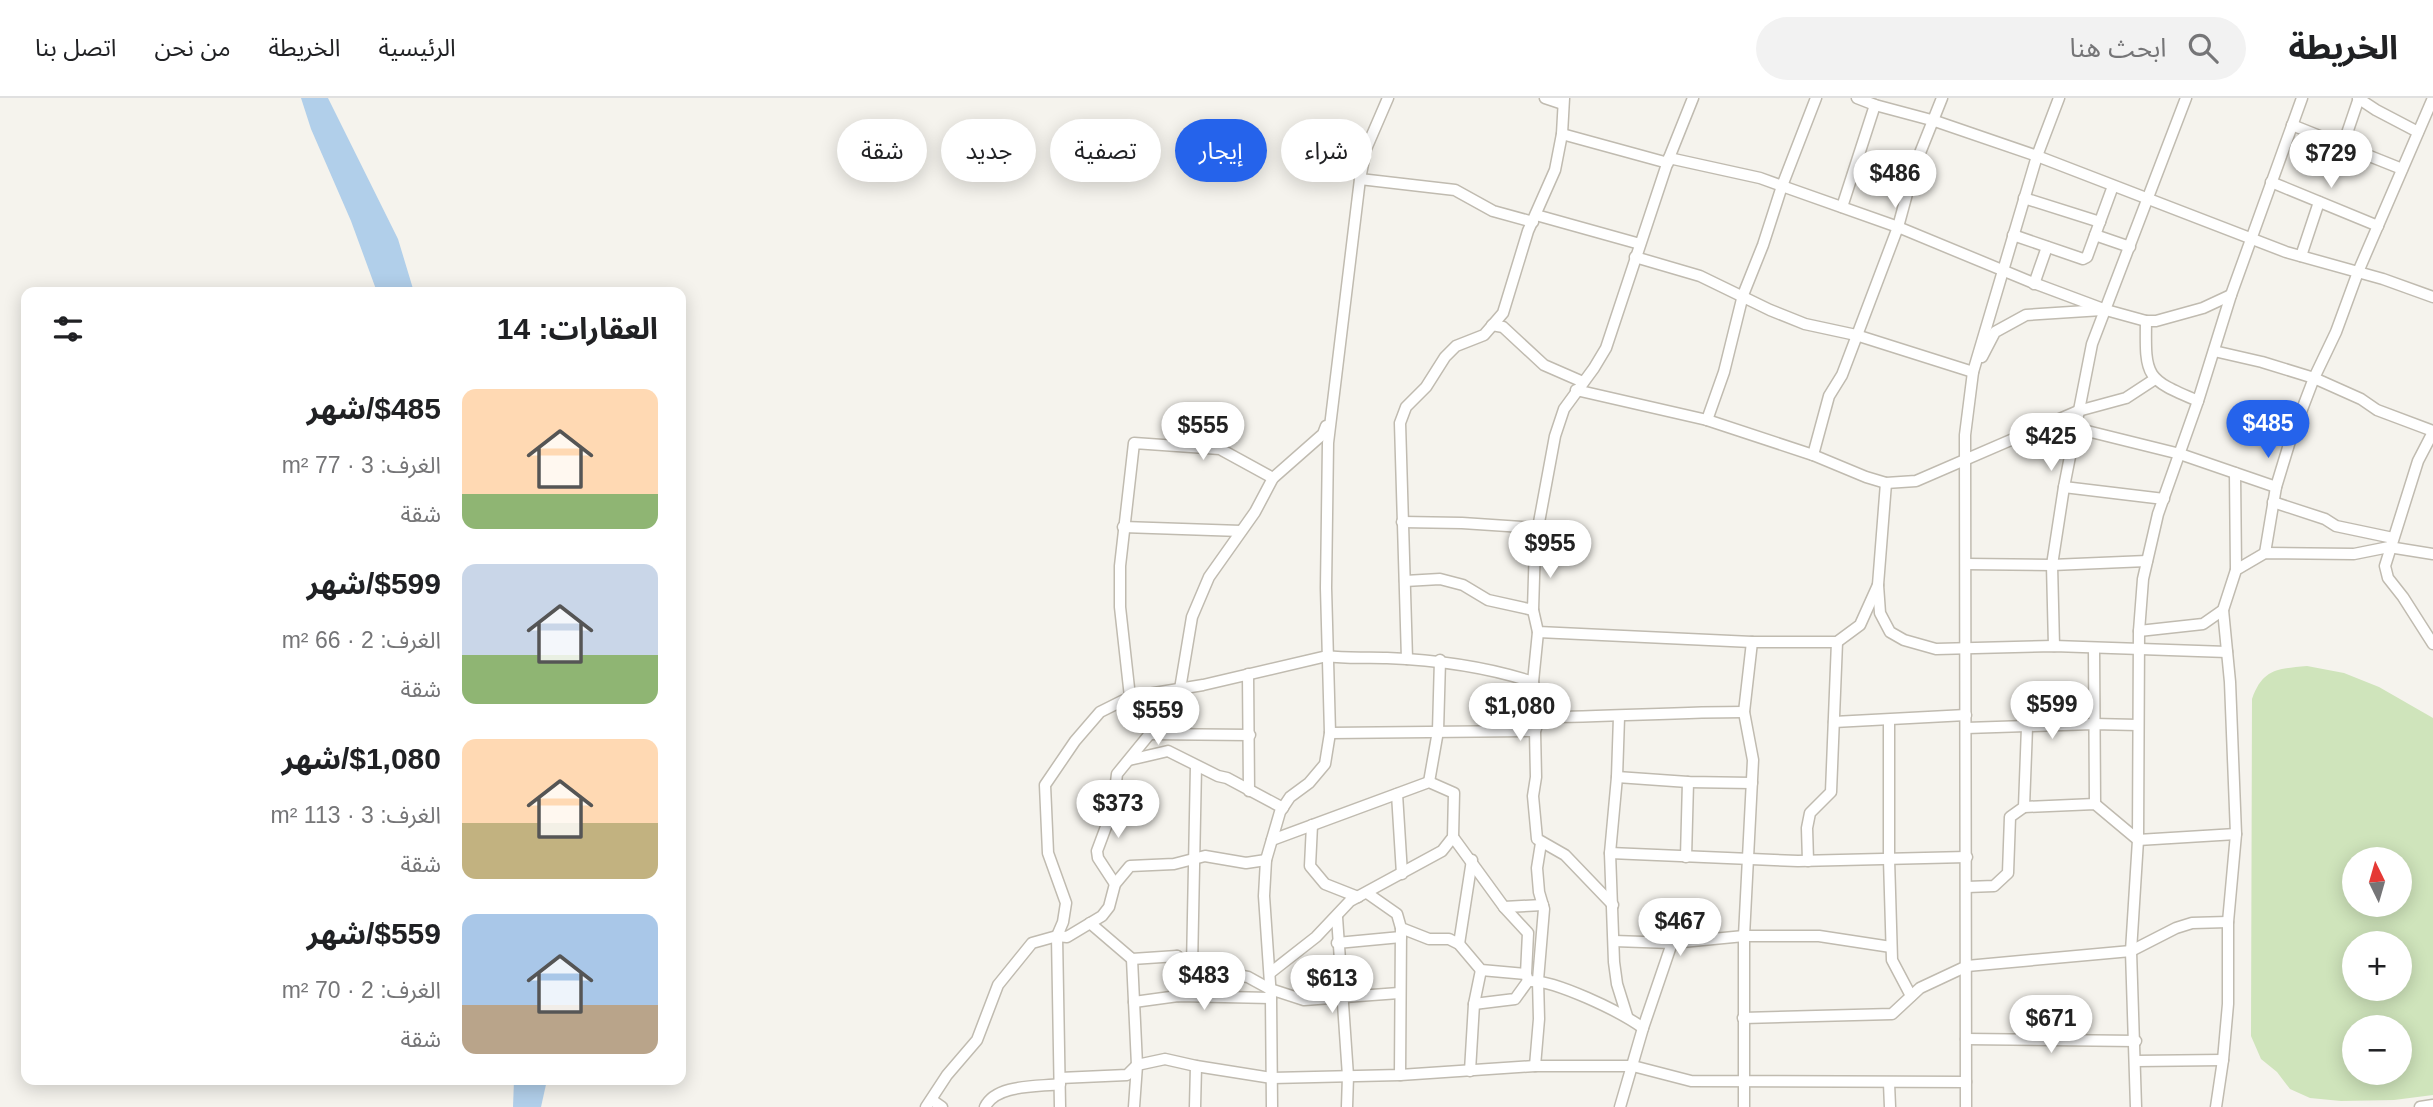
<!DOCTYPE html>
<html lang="ar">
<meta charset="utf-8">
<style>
body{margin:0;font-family:Helvetica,"Noto Sans Arabic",sans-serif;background:#f2f2f2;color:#202124;direction:rtl;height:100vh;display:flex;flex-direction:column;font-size:26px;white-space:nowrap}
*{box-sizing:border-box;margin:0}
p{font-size:23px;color:#757577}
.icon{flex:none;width:38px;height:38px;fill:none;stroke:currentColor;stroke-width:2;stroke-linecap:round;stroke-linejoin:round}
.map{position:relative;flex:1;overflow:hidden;direction:ltr}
.side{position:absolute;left:21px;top:189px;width:665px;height:798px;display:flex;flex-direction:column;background:#fff;border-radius:14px;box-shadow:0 4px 18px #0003;direction:rtl}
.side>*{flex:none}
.guide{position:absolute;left:707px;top:21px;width:665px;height:63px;direction:rtl;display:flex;gap:14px}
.needle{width:46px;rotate:355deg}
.fabs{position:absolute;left:2342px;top:749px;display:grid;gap:14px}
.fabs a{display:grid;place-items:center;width:70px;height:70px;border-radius:50%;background:#fff;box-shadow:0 4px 18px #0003;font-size:35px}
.price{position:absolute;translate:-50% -60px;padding:0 16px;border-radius:24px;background:#fff;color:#222;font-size:23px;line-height:46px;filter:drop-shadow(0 2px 4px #0008)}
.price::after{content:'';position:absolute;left:50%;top:42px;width:21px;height:16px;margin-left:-10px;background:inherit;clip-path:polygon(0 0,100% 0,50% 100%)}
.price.active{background:#2563eb;color:#fff}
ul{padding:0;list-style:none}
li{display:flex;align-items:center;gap:21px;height:175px;padding:0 28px}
li span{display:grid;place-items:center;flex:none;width:196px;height:140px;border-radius:14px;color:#555}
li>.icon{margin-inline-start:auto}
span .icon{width:84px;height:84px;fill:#fffc;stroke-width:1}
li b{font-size:30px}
h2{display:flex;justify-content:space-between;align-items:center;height:84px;padding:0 28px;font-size:30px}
.pill{padding:0 24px;border-radius:32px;background:#fff;box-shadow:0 4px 18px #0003;font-size:24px;line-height:63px}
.pill.active{background:#2563eb;color:#fff}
header{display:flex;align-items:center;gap:42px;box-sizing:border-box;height:98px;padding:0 35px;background:#fff;border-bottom:2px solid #e0e0e0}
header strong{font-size:33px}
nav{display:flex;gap:38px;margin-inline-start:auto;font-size:24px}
.search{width:490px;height:63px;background:#f2f2f2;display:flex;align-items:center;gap:18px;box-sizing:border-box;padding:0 24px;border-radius:38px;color:#757577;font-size:26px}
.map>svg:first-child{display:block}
</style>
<header>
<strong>الخريطة</strong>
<div class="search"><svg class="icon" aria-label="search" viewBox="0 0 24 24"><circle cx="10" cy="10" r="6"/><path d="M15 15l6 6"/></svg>ابحث هنا</div>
<nav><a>الرئيسية</a><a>الخريطة</a><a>من نحن</a><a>اتصل بنا</a></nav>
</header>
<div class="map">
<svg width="2433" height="1009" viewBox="0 0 2433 1009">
<rect width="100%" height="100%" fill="#f5f3ed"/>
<path fill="#cfe4bb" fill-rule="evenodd" d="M2307,568l37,7 35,14 54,31v377l-39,5 -53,1 -31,-3 -20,-9 -13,-17 -16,-13 -10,-23 1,-337c11,-31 26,-30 55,-33zM2354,761h45v46h-45zM2354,845h45v46h-45zM2354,929h45v46h-45z"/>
<g fill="#b1cfea">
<path d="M301,0h27l70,141 16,53h-37l-26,-71 -40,-92z"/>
<path d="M514,982h33l-6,27h-28z"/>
</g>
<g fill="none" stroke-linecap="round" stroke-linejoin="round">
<g stroke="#c0bbb0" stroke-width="13">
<g id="street">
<path d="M1545,0l18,6"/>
<path d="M1857,0l18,7 60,16 102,35 249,96 97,27 50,18"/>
<path d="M2358,0l18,12 42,22"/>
<path d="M2292,27l110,44"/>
<path d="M1562,36l106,29"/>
<path d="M2343,47l16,-47"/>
<path d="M1669,60l91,20 22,8 116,41 133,55 75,28 40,11h10l47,-13 28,-13"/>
<path d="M1360,81l95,11 38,21 40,11"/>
<path d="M2271,84l107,44"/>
<path d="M2024,100l76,24"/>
<path d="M1842,109l33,-102"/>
<path d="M1536,117l104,29"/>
<path d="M2013,137l70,24 4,-2 26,-71"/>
<path d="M2095,137l35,12"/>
<path d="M2301,158l18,-54"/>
<path d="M1635,159l65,19 70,34 35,14 51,11 117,37"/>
<path d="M2034,186l13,-37"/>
<path d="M2146,223c-1,57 0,58 52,80"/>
<path d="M1492,227l11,2 41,38 39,17"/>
<path d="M2214,253l48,11 52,16 47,21 16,11 56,21"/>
<path d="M1982,259l13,-25 31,-17 76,-5"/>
<path d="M1576,292l131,30 106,35 53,22 20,6 30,-2 162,-70 48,-13 29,-19"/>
<path d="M1707,322l17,-48 19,-77 20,-50 19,-59 34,-88"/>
<path d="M2075,330l105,26 96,33"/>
<path d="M2433,334l-15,29 -33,105 3,12 15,19 30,47"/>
<path d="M1813,357l16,-59 13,-21 56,-148 16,-59 28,-70"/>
<path d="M2235,375l1,97"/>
<path d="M1886,385l-8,102 2,28 10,19 14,8 32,9 118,-3 173,6"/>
<path d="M2064,389l100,12"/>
<path d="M2273,404l52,17 11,7 57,12"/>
<path d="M1402,424l60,1 76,5"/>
<path d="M1123,429l118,4"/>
<path d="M2265,455l11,-66 14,-46 24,-63 22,-46 22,-60 75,-174"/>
<path d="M1966,466l86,1 95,-4"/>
<path d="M1405,483l35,-2 23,6 25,15 45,10 2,-66 20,-108 9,-27 30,-41 12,-20 63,-190 24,-60"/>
<path d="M1533,512l5,22 214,10h85l23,-17 18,-40"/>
<path d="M2139,533l64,-7 20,-14 13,-40 29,-17 89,1 35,-7 44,7"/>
<path d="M1538,534l-5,50 7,35 -5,14 1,46 -3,19 4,43 28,16 48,50"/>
<path d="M2054,548l-2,-81 12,-78 28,-143 94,-246"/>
<path d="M2094,550l1,156"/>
<path d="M1407,561l-7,-236 6,-16 20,-20 19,-30 11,-11 28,-11 19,-22 25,-82 27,-61 7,-36 2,-36"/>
<path d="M1248,576l1,117"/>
<path d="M1130,599l-10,-90v-41l14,-123 86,6 53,29"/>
<path d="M1540,619c69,0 136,-5 204,-5"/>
<path d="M1619,619l-2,60 -7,76 4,109 3,22 10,32"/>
<path d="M1889,622v139l3,101 19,36"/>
<path d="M1834,624l132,-7"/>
<path d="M1966,630l127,-4 45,1"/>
<path d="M1330,635l205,-2"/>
<path d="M1149,636l101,1"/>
<path d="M1129,662l39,-9 50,25 9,2 56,30"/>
<path d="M1617,679l71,5 64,1"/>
<path d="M1429,684l9,-51 2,-71"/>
<path d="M1397,696l5,80"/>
<path d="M2024,709l71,-3 43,36 -7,111 5,156"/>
<path d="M1312,727l-2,41 15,18 33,13"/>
<path d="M2236,736l-98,6 1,-209 4,-52 15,-65 40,-113 33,-106 71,-197"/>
<path d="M1453,739l51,70 24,26 -2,41"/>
<path d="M1610,755l188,8 169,-4"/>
<path d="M1686,759l2,-75"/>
<path d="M1808,763l-1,-33 3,-15 21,-21 6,-150"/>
<path d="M1115,786l-17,-26 -1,-7 16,-43 4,-34 40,-49 23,-36 12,-72 17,-40 46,-65 18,-34 50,-44 3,-8"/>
<path d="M1967,789l27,-1 14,-13 2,-56 14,-10 3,-80"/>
<path d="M1367,795l30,21 4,14 28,11h20l10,5 22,26 45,4 2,7c26,-2 93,31 115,47"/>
<path d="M1504,809l39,-2"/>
<path d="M1337,819l11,159 -1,31"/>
<path d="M1090,825l42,36 45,-3 15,11 56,10 22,12 34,11 95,-7"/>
<path d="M1614,843l58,2 72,-7h75l72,11"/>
<path d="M1337,845l64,-6"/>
<path d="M1459,846l13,-84"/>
<path d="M1177,858l1,40"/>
<path d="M1132,861l5,106 -3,42"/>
<path d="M1192,869l4,-201"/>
<path d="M1270,875l46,-36 34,-36 92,-50 11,-14 1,-44 -25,-11 -157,58"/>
<path d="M1134,904l44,-6 93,2"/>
<path d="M1474,906l41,-5 13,-18"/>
<path d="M1743,920l149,-4 28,-26 47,-22 164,-15 45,-23 16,-5 36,-1"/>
<path d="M1966,941l170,2"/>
<path d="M2136,963l87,-1"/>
<path d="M1535,968l4,-47 -1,-39 6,-71 -5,-17 -2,-24 4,-25"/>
<path d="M1470,973l4,-67 7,-34"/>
<path d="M1400,977l1,-147"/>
<path d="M1060,980l67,-3 10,-10 28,-6 31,7 76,12 128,-3 135,-9h98l58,15 275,1"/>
<path d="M1889,985l1,24"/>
<path d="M932,1002l10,7"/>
<path d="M926,1009l21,-32 30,-35 21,-55 34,-42 25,-7 10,1 35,-21 7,-9 6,-23 15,-18 44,-2 31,-8 41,7 20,-3"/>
<path d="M985,1009c11,-23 52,-20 75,-23"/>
<path d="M1060,1009l-3,-171 6,-14 3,-19 -18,-50 -3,-68 30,-44 25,-29 30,-15 73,-12 124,-29c20,3 40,1 60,2 51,2 97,8 146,24"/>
<path d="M1195,1009l1,-41"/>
<path d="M1272,1009l-1,-109 -7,-102 2,-36 14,-48 10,-15 19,-14 16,-19 5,-31 -4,-145 2,-145 32,-264 6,-30 22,-51"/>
<path d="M1620,1009l23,-79 29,-85"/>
<path d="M1744,1009v-171l9,-176 -9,-48 8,-70"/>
<path d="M1966,1009l-1,-672 8,-63 64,-216 22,-58"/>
<path d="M2216,1009l7,-47 5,-56v-82l8,-88 -6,-152 -7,-72"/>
<path d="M2420,1009l13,-2"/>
</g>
</g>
<use href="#street" stroke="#fff" stroke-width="10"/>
</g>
</svg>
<div class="fabs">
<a><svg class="needle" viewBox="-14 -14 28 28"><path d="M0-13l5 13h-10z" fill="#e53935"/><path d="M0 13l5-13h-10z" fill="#757577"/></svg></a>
<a>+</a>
<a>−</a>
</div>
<b class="price" style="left:2331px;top:92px">$729</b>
<b class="price" style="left:1895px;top:112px">$486</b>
<b class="price active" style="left:2268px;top:362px">$485</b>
<b class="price" style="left:1203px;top:364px">$555</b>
<b class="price" style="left:2051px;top:375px">$425</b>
<b class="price" style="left:1550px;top:482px">$955</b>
<b class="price" style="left:2052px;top:643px">$599</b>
<b class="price" style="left:1520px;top:645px">$1,080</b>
<b class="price" style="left:1158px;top:649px">$559</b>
<b class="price" style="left:1118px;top:742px">$373</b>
<b class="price" style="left:1680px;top:860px">$467</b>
<b class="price" style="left:1204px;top:914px">$483</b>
<b class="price" style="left:1332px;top:917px">$613</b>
<b class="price" style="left:2051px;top:957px">$671</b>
<div class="guide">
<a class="pill">شراء</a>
<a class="pill active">إيجار</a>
<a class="pill">تصفية</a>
<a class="pill">جديد</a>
<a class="pill">شقة</a>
</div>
<section class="side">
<h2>العقارات: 14<svg class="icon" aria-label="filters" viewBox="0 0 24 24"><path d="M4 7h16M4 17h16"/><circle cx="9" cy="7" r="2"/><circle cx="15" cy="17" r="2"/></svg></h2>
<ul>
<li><span style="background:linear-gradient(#ffd9b3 75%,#8fb573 0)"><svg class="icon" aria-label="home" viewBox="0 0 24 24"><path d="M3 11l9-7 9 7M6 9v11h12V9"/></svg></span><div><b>$485/شهر</b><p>الغرف: 3 · 77 m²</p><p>شقة</p></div></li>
<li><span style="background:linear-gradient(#c9d6e8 65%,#8fb573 0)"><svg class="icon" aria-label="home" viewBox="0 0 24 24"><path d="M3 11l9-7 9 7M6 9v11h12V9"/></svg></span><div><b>$599/شهر</b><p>الغرف: 2 · 66 m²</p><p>شقة</p></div></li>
<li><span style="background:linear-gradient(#ffd9b3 60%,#c2b280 0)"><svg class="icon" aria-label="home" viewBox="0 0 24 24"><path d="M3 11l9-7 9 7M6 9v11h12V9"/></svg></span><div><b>$1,080/شهر</b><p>الغرف: 3 · 113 m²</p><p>شقة</p></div></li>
<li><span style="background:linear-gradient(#a9c7e8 65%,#b9a48a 0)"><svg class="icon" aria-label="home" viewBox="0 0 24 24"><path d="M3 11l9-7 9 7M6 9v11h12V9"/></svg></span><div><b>$559/شهر</b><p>الغرف: 2 · 70 m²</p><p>شقة</p></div></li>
</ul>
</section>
</div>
